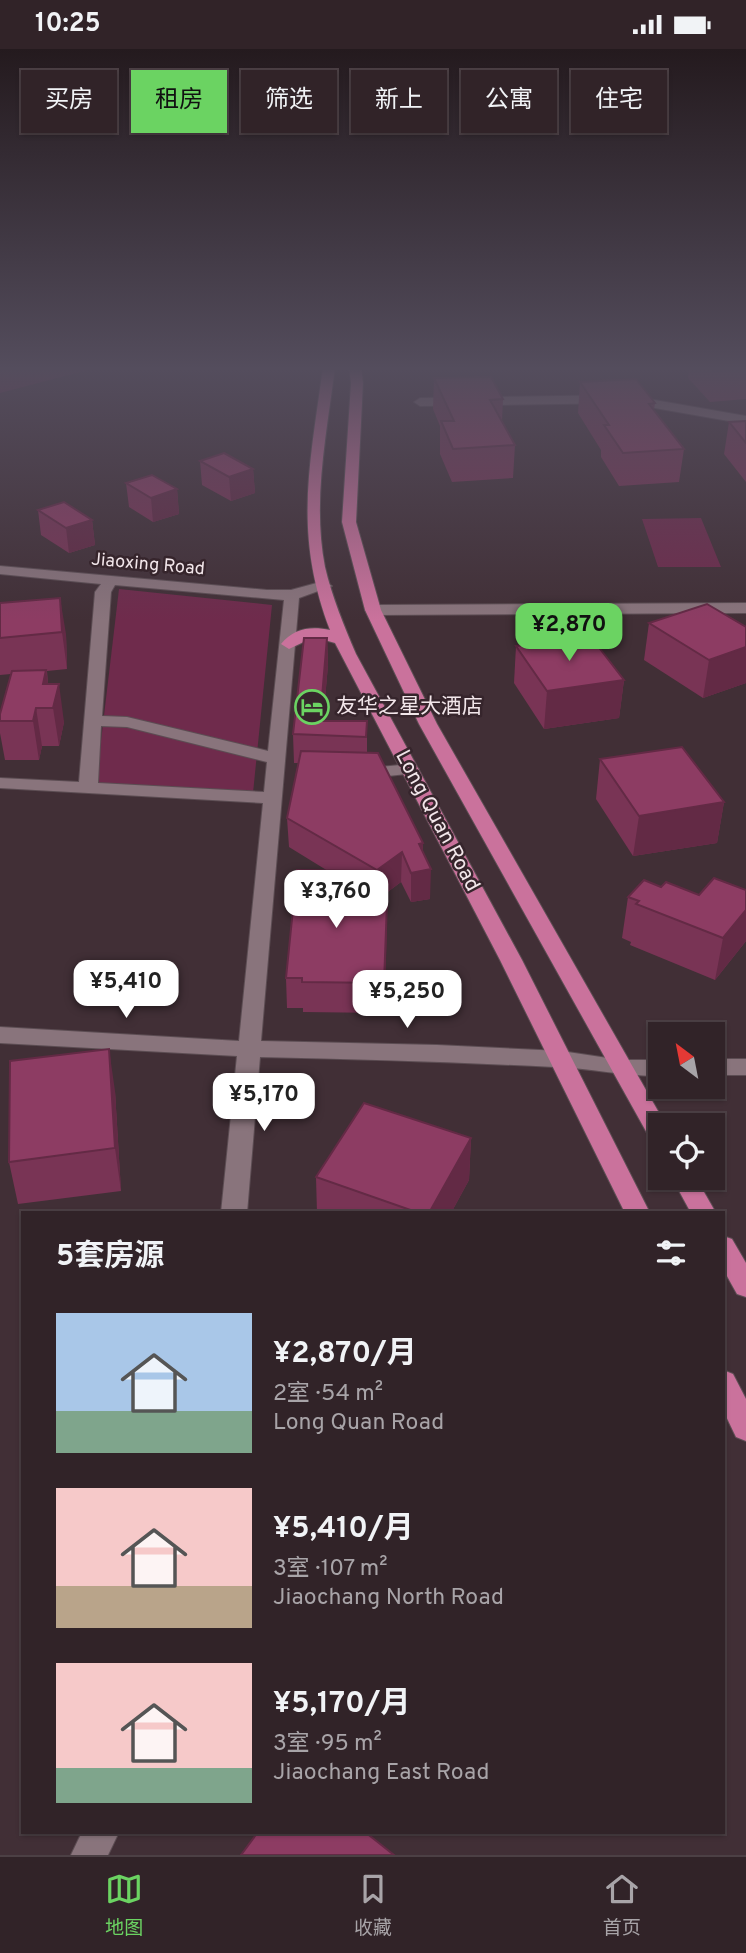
<!DOCTYPE html>
<html lang="zh">
<meta charset="utf-8">
<style>
body{margin:0;font-family:Overpass,"Noto Sans SC",sans-serif;background:#392b30;color:#f1f3f6;height:100vh;display:flex;flex-direction:column;font-size:26px;white-space:nowrap}
*{box-sizing:border-box;margin:0}
p{font-size:23px;color:#a8a4a8}
.icon{flex:none;width:38px;height:38px;fill:none;stroke:currentColor;stroke-width:2;stroke-linecap:round;stroke-linejoin:round}
.map{position:relative;flex:1;overflow:hidden}
.drawer{position:absolute;left:21px;top:1162px;width:704px;height:623px;display:flex;flex-direction:column;background:#312328;border-radius:0px;box-shadow:0 2px 5px #0004,0 0 0 2px #4c4045}
.drawer>*{flex:none}
.guide{position:absolute;left:21px;top:21px;width:705px;height:63px;display:flex;gap:14px}
.needle{width:46px;rotate:328deg}
.fabs{position:absolute;left:648px;top:973px;display:grid;gap:14px}
.fabs a{display:grid;place-items:center;width:77px;height:77px;border-radius:0px;background:#312328;box-shadow:0 2px 5px #0004,0 0 0 2px #4c4045;font-size:35px}
.price{position:absolute;translate:-50% -60px;padding:0 16px;border-radius:14px;background:#fff;color:#222;font-size:23px;line-height:46px;filter:drop-shadow(0 2px 4px #0008)}
.price::after{content:'';position:absolute;left:50%;top:42px;width:21px;height:16px;margin-left:-10px;background:inherit;clip-path:polygon(0 0,100% 0,50% 100%)}
.price.current{background:#6bd362;color:#111}
ul{padding:0;list-style:none}
li{display:flex;align-items:center;gap:21px;height:175px;padding:0 35px}
li span{display:grid;place-items:center;flex:none;width:196px;height:140px;border-radius:0px;color:#555}
li>.icon{margin-inline-start:auto}
span .icon{width:84px;height:84px;fill:#fffc;stroke-width:1}
li b{font-size:30px}
h2{display:flex;justify-content:space-between;align-items:center;height:84px;padding:0 35px;font-size:30px}
.tag{padding:0 24px;border-radius:0px;background:#312328;box-shadow:0 2px 5px #0004,0 0 0 2px #4c4045;font-size:24px;line-height:63px}
.tag.current{background:#6bd362;color:#111}
.status{display:flex;justify-content:space-between;align-items:center;height:49px;padding:0 35px;background:#312328;direction:ltr}
.status svg{height:19px;fill:currentColor}
.tab-bar{display:flex;justify-content:space-around;align-items:center;height:98px;border-top:2px solid #4c4045;background:#312328;font-size:19px;color:#a8a4a8}
.tab-bar a{display:grid;justify-items:center;gap:4px}
.tab-bar .current{color:#6bd362}
.map>svg:first-child{display:block}
</style>
<div class="status"><b>10:25</b><svg viewBox="0 0 49 12"><path d="M0 12V9h3v3zM5 12V6h3v6zM10 12V3h3v9zM15 12V0h3v12zM26 1h20v11H26zM47 4h2v5h-2z"/></svg></div>
<div class="map">
<svg width="746" height="1806" viewBox="0 0 746 1806">
<rect width="100%" height="100%" fill="#412f36"/>
<g fill="#6f2b4c">
<path d="M0,318h99l-99,26z"/>
<path d="M701,469l20,49h-63l-16,-48z"/>
<path d="M119,540l153,16 -19,188 -157,-10z"/>
</g>
<g fill="none" stroke-linecap="round" stroke-linejoin="round">
<g stroke="#5c4d53" stroke-width="2">
<g id="minor">
<path d="M626,346l120,21v8l-120,-21 -206,3 -6,-4 6,-4z"/>
<path d="M0,517l267,24h24l33,-9 8,5 -33,12 -38,443 176,4 124,6 60,9h39v16c-36,0 -71,-8 -106,-9 -98,-5 -196,-8 -294,-10l-13,156h-26l16,-157 -237,-13v-16l239,14 24,-238 -263,-15v-10l79,4 16,-190 6,-8 -101,-10zM115,536l169,15 -16,151 -141,-34 -25,-1 9,-124zM101,677l26,1 140,35 -3,30 -166,-9z"/>
<path d="M746,554v10l-373,2 -8,-5 8,-5z"/>
<path d="M410,715l9,5 -3,4 -56,6 -9,-5 9,-5z"/>
<rect x="712" y="1010" width="34" height="16"/>
<path d="M82,1783h37l-11,23h-37z"/>
</g>
</g>
<g stroke="#5c4d53" stroke-width="2">
<g id="major">
<path d="M323,318h12c-8,66 -23,134 -10,200 7,30 19,59 31,87l166,306 128,253h-25l-125,-253 -165,-317 -21,-6 -25,12 -8,-5c13,-16 30,-18 49,-14 -37,-97 -20,-165 -7,-263z"/>
<path d="M349,318h12l2,16 -7,139 25,88 56,114 229,401h-6v20l-8,-3 -233,-418 -54,-114 -23,-88 9,-139z"/>
<path d="M672,1129h24l20,35h-25z"/>
<path d="M723,1187l9,3 14,24v34l-9,-3 -14,-25z"/>
<path d="M723,1321l10,4 13,25v42l-10,-4 -13,-27z"/>
</g>
</g>
<use href="#minor" fill="#89747c" fill-rule="evenodd"/>
<use href="#major" fill="#ca729c" fill-rule="evenodd"/>
</g>
<g fill="#793455">
<path d="M689,318h57v32l-36,3 -22,-24z"/>
<path d="M434,329l69,21 -1,23 13,23 -2,33 -61,4 -12,-28v-28l-7,-17z"/>
<path d="M580,333l75,21 -1,7 30,39 -5,33 -60,4 -18,-29v-7l-23,-37z"/>
<path d="M746,372v61l-22,-28 5,-32z"/>
<path d="M200,412l53,8 2,24 -24,8 -29,-16z"/>
<path d="M126,434l51,6 2,25 -26,8 -24,-15z"/>
<path d="M38,461l54,10 3,25 -26,8 -28,-18z"/>
<path d="M0,554l66,31 1,35 -20,2 1,13 16,38 -5,24h-17l-3,14h-34l-5,-27v-19l11,-40 -11,1z"/>
<path d="M649,574l97,4v56l-43,15 -59,-38z"/>
<path d="M327,589l1,27 -5,56h44v32l56,90v9l7,47 -19,3 -10,-20 -24,18 -10,-6v8l20,1 -3,110 -81,-1v-4h-16l-1,-30 42,-107 -39,-24 -2,-29 11,-55h-4l-1,-29z"/>
<path d="M516,597l108,34 -5,38 -75,11 -30,-46z"/>
<path d="M600,710l124,43 -7,41 -84,13 -37,-57z"/>
<path d="M661,838l38,8 47,-5v51l-31,39 -85,-35 1,-3 -9,-4 6,-41z"/>
<path d="M115,1042l6,100 -103,13 -9,-42z"/>
<path d="M471,1089l-2,42 -18,33h-134l-1,-36z"/>
</g>
<g fill="#632a45">
<path d="M253,420l2,24 -24,8 -2,-24z"/>
<path d="M177,440l2,25 -26,8 -2,-24z"/>
<path d="M92,471l3,25 -26,8 -3,-25z"/>
<path d="M60,549l6,36 1,35 -5,-37z"/>
<path d="M327,589l1,27 -6,71 -2,-15z"/>
<path d="M746,598v36l-43,15 6,-38z"/>
<path d="M46,621l6,38 -9,-24z"/>
<path d="M624,631l-5,38 -75,11 3,-38z"/>
<path d="M59,635l5,38 -5,24 -6,-38z"/>
<path d="M36,659l6,38 -3,14 -6,-39z"/>
<path d="M724,753l-7,41 -84,13 6,-40z"/>
<path d="M423,794l-1,28 9,-2 -1,30 -19,3v-29l8,-29z"/>
<path d="M402,803l-1,30 -24,18v-30z"/>
<path d="M387,854v30l-3,80v-30z"/>
<path d="M746,861v31l-31,39 8,-42z"/>
<path d="M109,1000l6,42 6,100 -6,-43z"/>
<path d="M471,1089l-2,42 -18,33h-22z"/>
</g>
<g fill="#8d3c63" stroke="#632a45" stroke-width="2">
<path d="M710,318h36v2l-32,2z"/>
<path d="M491,328l12,22 -13,1 25,45 -62,4 -12,-28h13l-20,-43z"/>
<path d="M636,330l19,24 -6,1 35,45 -61,4 -19,-28h5l-29,-43z"/>
<path d="M746,372v22l-17,-21z"/>
<path d="M224,404l29,16 -24,8 -29,-16z"/>
<path d="M152,426l25,14 -26,9 -25,-15z"/>
<path d="M64,453l28,18 -26,8 -28,-18z"/>
<path d="M60,549l2,34 -62,6v-35z"/>
<path d="M707,555l39,23v20l-37,13 -60,-37z"/>
<path d="M590,587l34,44 -77,11 -31,-45z"/>
<path d="M304,589h23l-7,83h47l-1,16 -73,-3z"/>
<path d="M46,621l-3,14h16l-6,24h-17l-3,13h-33v-7l12,-43z"/>
<path d="M682,698l42,55 -85,14 -39,-57z"/>
<path d="M301,702l77,2 45,90 -4,1 12,25 -20,4 -9,-21 -25,18 -90,-52z"/>
<path d="M297,821l70,1 -2,31 22,1 -3,80 -82,-1v-4h-16z"/>
<path d="M714,829l32,12v20l-23,28 -87,-34 3,-3 -11,-4 16,-17 17,7 5,-5 33,13z"/>
<path d="M109,1000l6,99 -106,14 1,-101z"/>
<path d="M364,1054l107,35 -42,75h-10l-103,-36z"/>
<path d="M258,1783h107l29,23h-153z"/>
</g>
<linearGradient id="sky" x2="0" y2="1"><stop stop-color="#241a1e"/><stop offset="0.56" stop-color="#544d5d"/><stop offset="1" stop-color="#544d5d" stop-opacity="0"/></linearGradient>
<rect width="746" height="571" fill="url(#sky)"/>
<defs>
<g id="hotel-ring" transform="scale(1.75)"><circle r="9.5" fill="#36252c" stroke="#6bd362" stroke-width="1.5"/><path d="M-6-4.5h1.5V1H6V5H4.5V3h-9V5H-6ZM-4 0a1.8 1.8 0 1 1 3.6 0ZM.5 0V-2.5h3Q6-2.5 6 0Z" fill="#6bd362"/></g>
</defs>
<g fill-rule="evenodd">
<use href="#hotel-ring" x="312" y="658"/>
</g>
<g text-anchor="middle" dominant-baseline="central" stroke-width="5" stroke-linejoin="round" paint-order="stroke">
<g font-size="18" fill="#f2e6ea" stroke="#36252c">
<text transform="translate(148 516) rotate(5)">Jiaoxing Road</text>
</g>
<g font-size="21" fill="#f2e6ea" stroke="#36252c" text-anchor="start">
<text x="336" y="658">友华之星大酒店</text>
</g>
<g font-size="21" fill="#f2e6ea" stroke="#36252c">
<text transform="translate(437 772) rotate(62)">Long Quan Road</text>
</g>
</g>
</svg>
<div class="fabs">
<a><svg class="needle" viewBox="-14 -14 28 28"><path d="M0-13l5 13h-10z" fill="#e53935"/><path d="M0 13l5-13h-10z" fill="#a8a4a8"/></svg></a>
<a><svg class="icon" aria-label="locate" viewBox="0 0 24 24"><circle cx="12" cy="12" r="6"/><path d="M12 2v4M12 18v4M2 12h4M18 12h4"/></svg></a>
</div>
<b class="price current" style="left:569px;top:614px">¥2,870</b>
<b class="price" style="left:336px;top:881px">¥3,760</b>
<b class="price" style="left:126px;top:971px">¥5,410</b>
<b class="price" style="left:407px;top:981px">¥5,250</b>
<b class="price" style="left:264px;top:1084px">¥5,170</b>
<div class="guide">
<a class="tag">买房</a>
<a class="tag current">租房</a>
<a class="tag">筛选</a>
<a class="tag">新上</a>
<a class="tag">公寓</a>
<a class="tag">住宅</a>
</div>
<section class="drawer">
<h2>5套房源<svg class="icon" aria-label="filters" viewBox="0 0 24 24"><path d="M4 7h16M4 17h16"/><circle cx="9" cy="7" r="2"/><circle cx="15" cy="17" r="2"/></svg></h2>
<ul>
<li><span style="background:linear-gradient(#a9c7e8 70%,#7fa58c 0)"><svg class="icon" aria-label="home" viewBox="0 0 24 24"><path d="M3 11l9-7 9 7M6 9v11h12V9"/></svg></span><div><b>¥2,870/月</b><p>2室 · 54 m²</p><p>Long Quan Road</p></div></li>
<li><span style="background:linear-gradient(#f6c9c9 70%,#b9a48a 0)"><svg class="icon" aria-label="home" viewBox="0 0 24 24"><path d="M3 11l9-7 9 7M6 9v11h12V9"/></svg></span><div><b>¥5,410/月</b><p>3室 · 107 m²</p><p>Jiaochang North Road</p></div></li>
<li><span style="background:linear-gradient(#f6c9c9 75%,#7fa58c 0)"><svg class="icon" aria-label="home" viewBox="0 0 24 24"><path d="M3 11l9-7 9 7M6 9v11h12V9"/></svg></span><div><b>¥5,170/月</b><p>3室 · 95 m²</p><p>Jiaochang East Road</p></div></li>
</ul>
</section>
</div>
<nav class="tab-bar">
<a class="current"><svg class="icon" aria-label="map" viewBox="0 0 24 24"><path d="M3 6l6-2 6 2 6-2v14l-6 2-6-2-6 2zM9 4v14M15 6v14"/></svg>地图</a>
<a><svg class="icon" aria-label="saved" viewBox="0 0 24 24"><path d="M7 4h10v16l-5-4-5 4z"/></svg>收藏</a>
<a><svg class="icon" aria-label="home" viewBox="0 0 24 24"><path d="M3 11l9-7 9 7M6 9v11h12V9"/></svg>首页</a>
</nav>
